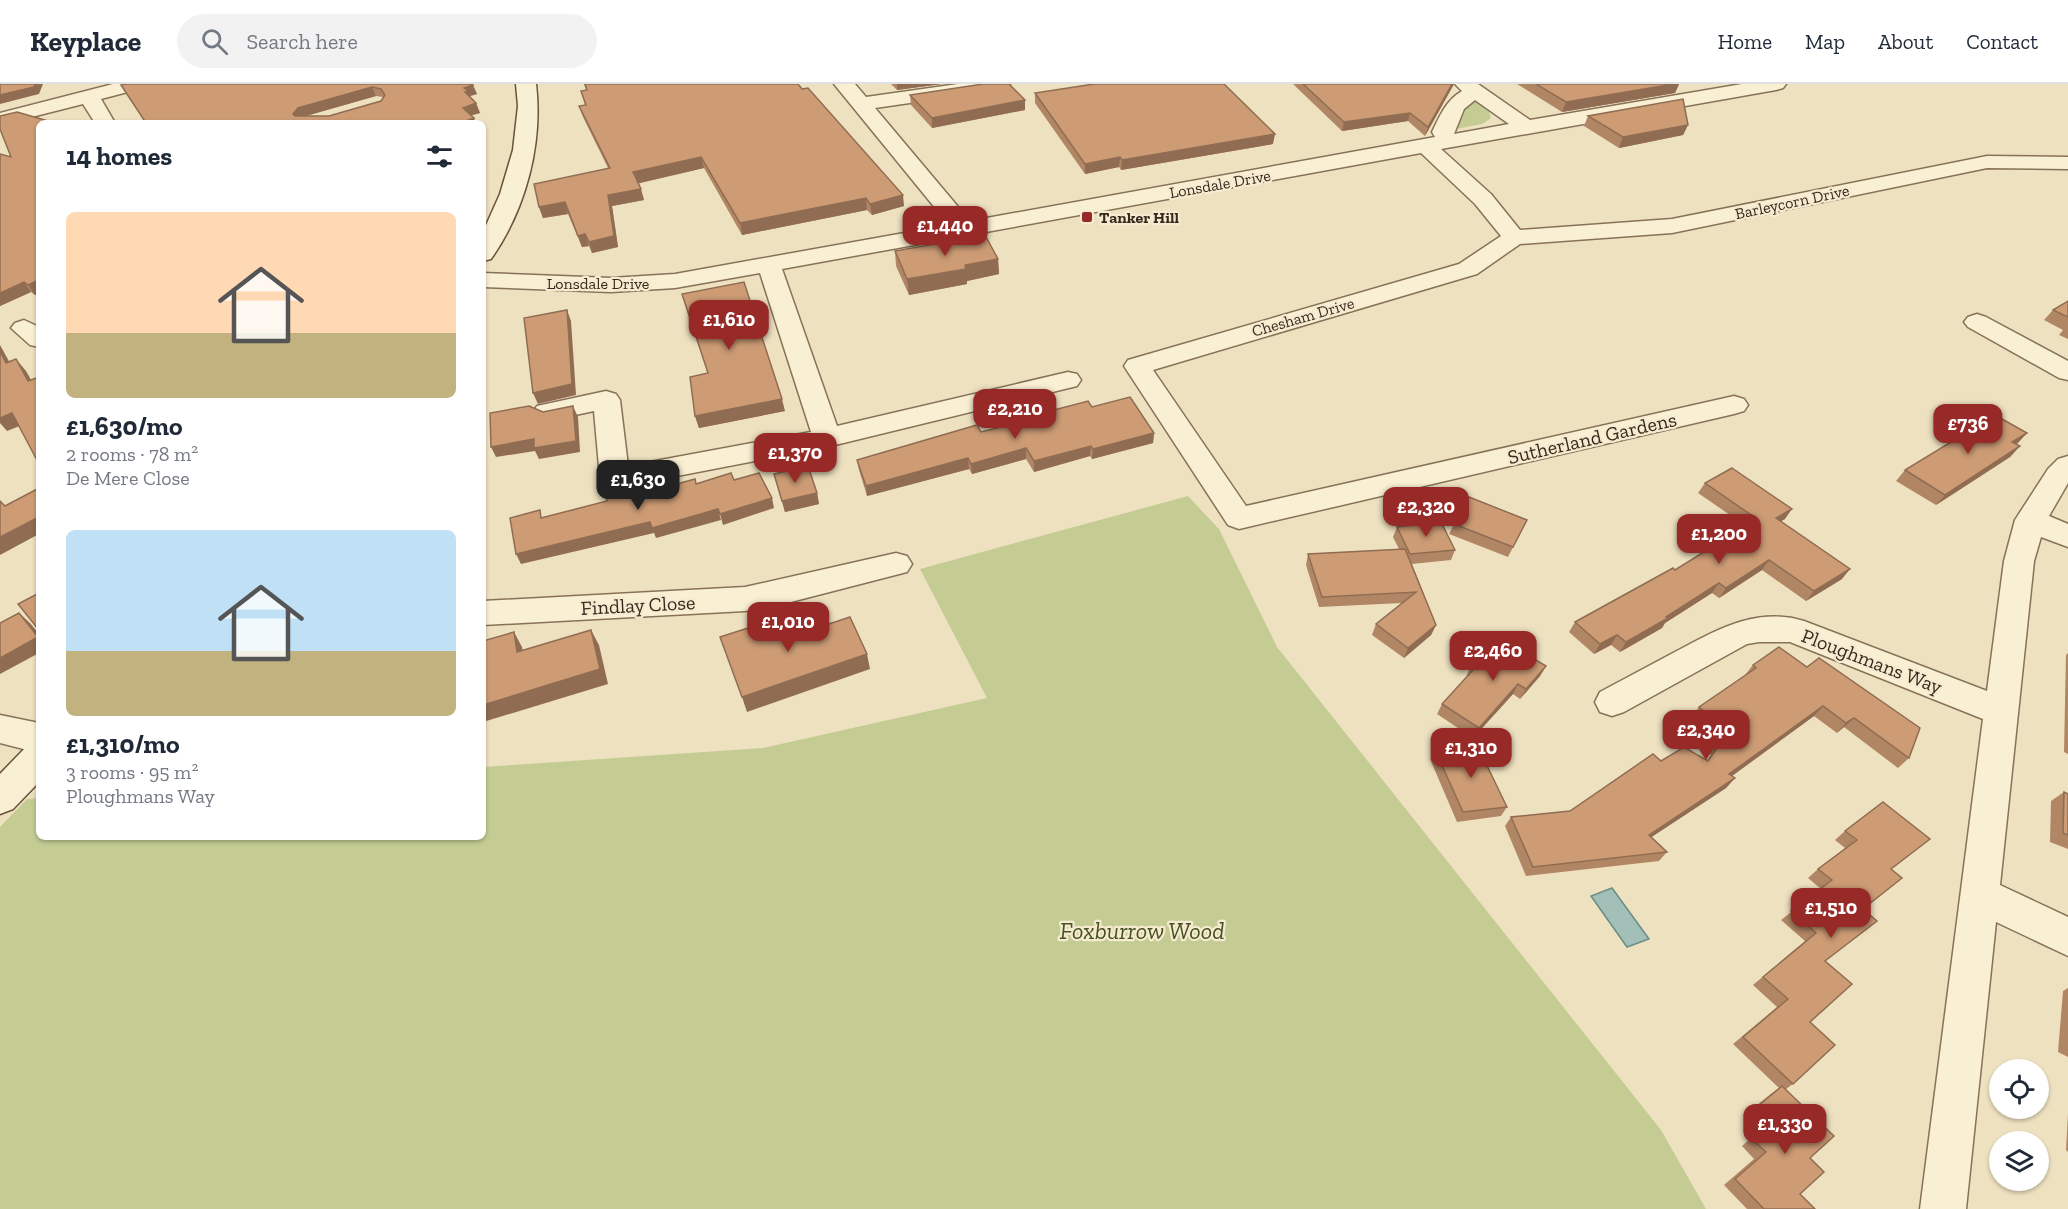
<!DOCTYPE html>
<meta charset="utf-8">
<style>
body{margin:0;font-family:"Zilla Slab",serif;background:#f2f2f3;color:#1f2937;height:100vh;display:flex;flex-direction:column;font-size:22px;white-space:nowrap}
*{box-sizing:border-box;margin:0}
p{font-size:20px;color:#747a83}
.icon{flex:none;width:33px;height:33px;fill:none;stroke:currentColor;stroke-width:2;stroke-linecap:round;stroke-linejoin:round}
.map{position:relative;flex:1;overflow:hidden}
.drawer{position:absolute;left:36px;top:36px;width:450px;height:720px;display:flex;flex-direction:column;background:#fff;border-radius:9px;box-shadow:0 2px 4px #0004}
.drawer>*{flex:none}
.controls{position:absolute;left:1989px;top:975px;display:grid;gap:12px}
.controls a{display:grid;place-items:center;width:60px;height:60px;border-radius:50%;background:#fff;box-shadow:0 2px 4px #0004;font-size:30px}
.price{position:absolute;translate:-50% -51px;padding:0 14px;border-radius:12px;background:#972927;color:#fff;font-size:20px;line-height:39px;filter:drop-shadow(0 2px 3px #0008)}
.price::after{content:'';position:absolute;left:50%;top:36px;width:18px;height:14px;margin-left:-9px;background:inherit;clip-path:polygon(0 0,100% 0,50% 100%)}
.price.selected{background:#222;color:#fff}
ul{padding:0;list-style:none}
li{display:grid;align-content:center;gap:12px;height:318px;padding:0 30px}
li span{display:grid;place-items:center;height:186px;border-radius:9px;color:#555}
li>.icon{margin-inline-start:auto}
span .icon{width:108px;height:108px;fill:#fffc;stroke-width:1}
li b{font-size:26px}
h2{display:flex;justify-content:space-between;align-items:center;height:72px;padding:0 30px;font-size:26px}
header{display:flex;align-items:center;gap:36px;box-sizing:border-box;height:84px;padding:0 30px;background:#fff;border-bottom:2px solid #e0e1e3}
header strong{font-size:28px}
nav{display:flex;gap:33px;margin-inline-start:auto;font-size:21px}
.search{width:420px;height:54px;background:#f2f2f3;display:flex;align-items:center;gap:15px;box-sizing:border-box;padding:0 21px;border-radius:33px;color:#747a83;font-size:22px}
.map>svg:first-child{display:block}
</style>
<header>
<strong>Keyplace</strong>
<div class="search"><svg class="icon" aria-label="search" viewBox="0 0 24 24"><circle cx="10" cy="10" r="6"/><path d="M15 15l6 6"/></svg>Search here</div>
<nav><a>Home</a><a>Map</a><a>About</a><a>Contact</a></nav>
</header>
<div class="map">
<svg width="2068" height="1125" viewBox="0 0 2068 1125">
<rect width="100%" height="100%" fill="#eee1c0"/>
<g fill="#c4cc94">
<path d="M1475,16l14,12 2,6 -9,6 -31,6 13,-27z"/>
<path d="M1188,412l31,33 58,118 384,483 45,79h-1706v-382l27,-28 12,-1v39h444v-70l280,-19 224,-50 -67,-129z"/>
</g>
<path fill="#a3c0b8" stroke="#6a8e86" stroke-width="1.5" d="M1612,804l37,51 -22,8 -36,-51z"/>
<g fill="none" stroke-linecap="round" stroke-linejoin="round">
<g stroke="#877258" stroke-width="3">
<g id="street">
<path d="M113,0h33l-3,4 -42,11 14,24h-20l-12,-19 -83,21v-12z"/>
<path d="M834,0h21l11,13 92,-13h52l-3,4 -7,2 -125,18 95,113 465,-84 -3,-5c8,-16 14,-32 30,-41l-7,-7h23l52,36 212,-36h44l-3,4 -7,2 -335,59 50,45 29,36 152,-11 315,-63 81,1v12l-81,-1 -315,65 -152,11 -43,30 -324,96 93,136 488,-110 10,3 4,6 -4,6 -10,3 -495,115 -11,-4 -104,-159 4,-6 331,-96 42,-28 -26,-32 -54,-51 -639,116 55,157 231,-54 9,2 4,6 -4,6 -250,61 -212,41 -10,-3 -5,-7 -6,-67 -47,10 -10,-3 -4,-6 4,-6 69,-15 10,3 4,6 8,66 183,-34 -51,-159 -85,15 -64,4 -128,-5v-14l128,5 64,-4 274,-49zM1475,16l34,24 -55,10 10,-25z"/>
<path d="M1977,230l9,3 82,44v19l-9,-2 -91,-51 -4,-5 4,-5z"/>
<path d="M24,236l15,7v20l-9,-2 -19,-17 4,-5z"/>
<path d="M2068,372v27l-19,33 19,8v23l-27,-10 -7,24 -34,324 68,32v39l-72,-34 -30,287h-46l63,-490 -193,-77h-31l-12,2 -123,68 -12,4 -12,-4 -5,-10 5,-10c24,-13 49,-26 73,-39 42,-22 82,-47 131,-32l183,70 17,-130 11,-41 33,-51 10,-10z"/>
<path d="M896,469l11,3 5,8 -5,8 -124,32 -38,7 -262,14v-24l262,-14z"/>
<path d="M0,631l39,8v30l-39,-10z"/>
</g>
</g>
<g stroke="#69533b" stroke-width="3">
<g id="secondary">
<path d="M516,0h20c7,60 -10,125 -45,175l-8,2v-29l17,-38 13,-44 5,-44z"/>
<path d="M39,659v39l-26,27 -13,5v-40l26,-27z"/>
</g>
</g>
<use href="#street" fill="#f9efd3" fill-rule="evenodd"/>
<use href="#secondary" fill="#f9efd3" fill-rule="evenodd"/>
</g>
<g fill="#b08665" fill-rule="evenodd">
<path d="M472,0l5,10 -7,2 6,7 4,10 -9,2 -325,8 -25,-38zM376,12l7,1 -2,4 -52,15h-23z"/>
<path d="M584,0h214l106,122 -32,9 -5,-5 -125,25 -38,-67 -66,15 6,17 -32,6 6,41 -26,6 -3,-7 -7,1 -14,-33 -25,4 -4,-11 69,-39 -25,-51 -4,-11 6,-1 -4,-14 5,-1z"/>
<path d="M891,0h51l-45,6z"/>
<path d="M1293,0h161l-29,52 -17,-15 -66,10z"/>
<path d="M1517,0h162l-4,9 -113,19z"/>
<path d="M1035,9l238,51 -152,26 -2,-3 -34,7 -50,-71z"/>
<path d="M910,11l115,5v10l-93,18 -21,-23z"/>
<path d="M1588,32l100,9 -5,10 -64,13 -35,-22z"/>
<path d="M39,39v170l-4,2 -4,-3 -31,14 11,-149z"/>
<path d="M895,167l103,8 1,15 -32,7v3l-58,11 -13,-29z"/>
<path d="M682,210l103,117 -86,17 -4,-12 13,-43z"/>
<path d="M2068,217v38l-9,-4 4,-5 -19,-10 9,-10z"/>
<path d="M1092,323l62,26 -1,10 -61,16 -2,-3 -56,16 -8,-13 -54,15 -3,-5 -102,27 -8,-26 -2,-10 124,-28 54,-14v-3z"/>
<path d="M2027,349l-11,11 4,2 -10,11 -74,48 -40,-24 9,-11z"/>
<path d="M774,390l43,19 2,11 -34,8z"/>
<path d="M1705,399l80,36 -4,2 61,58 -36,22 -44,-31 -43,28 -7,-5 -47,30 -3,5 -42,24 -9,-7 -17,9 -25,-22 6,-10 100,-52 71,-44 -48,-33z"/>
<path d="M1527,436l-19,37 -59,-23 5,-10z"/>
<path d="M1397,443l58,23 -4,10 -39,4 24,61 -5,10 -27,23 -32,-23 4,-11 26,-21 -83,4 -13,-42 2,-11 91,-5 -6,-12z"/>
<path d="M1779,563l130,111 -11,10 -54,-41 -7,6 -23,-17 -82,60 3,2 -9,10 -75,49 16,15 -8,9 -133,15 -21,-50 6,-9 59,-6 91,-50 46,-1 4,-5 -14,-12 8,-10 4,-2 -18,-14 8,-10 46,-32 8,-10z"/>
<path d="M2068,569v101l-4,-2 2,-97z"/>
<path d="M1546,582l-6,10 -20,23 -7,-5 -40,44 -36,-24 5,-10 24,-27 4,-9z"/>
<path d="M1435,666l72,57 -6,9 -44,6 -27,-63z"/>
<path d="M2064,708l4,2v55l-18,-7 1,-41z"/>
<path d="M1845,747l46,38 -66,92 -32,123 -7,5 24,69 -10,36 15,15h-68l-23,-24 30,-26 -12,-13 20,-18 -15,-15 25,-20 7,-5 -46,-44 44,-37 -24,-22 52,-44 -24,-21 40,-31 -13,-11 10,-9 27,-21 -10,-8z"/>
<path d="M2068,904v69l-10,-5 5,-61z"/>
<path d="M2068,1030v38l-2,-2z"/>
</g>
<g fill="#906d52">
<path d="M35,0h8l-4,10 -39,10v-9z"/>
<path d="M897,0h45l-45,6z"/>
<path d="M1452,0h2l-29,52 3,-9z"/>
<path d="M1674,0h5l-4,9 -113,19 4,-10z"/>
<path d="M473,1l4,9 -7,2 2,5 -4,1 -4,-14z"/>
<path d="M372,3l4,9 -74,21 -4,6 -5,-9 5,-6z"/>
<path d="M1025,16v10l-93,18v-10z"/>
<path d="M476,19l4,10 -14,4 -3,-9z"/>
<path d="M1410,29l-2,8 -66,10 2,-9z"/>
<path d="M474,34l2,5h-15z"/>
<path d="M1688,41l-5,10 -64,13 4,-11z"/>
<path d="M1275,50l-2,10 -152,26 1,-10z"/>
<path d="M701,73l3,11 -68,16 -3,-12z"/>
<path d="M1120,73l-1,10 -34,7v-10z"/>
<path d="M641,105l3,11 -32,6 6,41 -26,6 -3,-11 19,-47z"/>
<path d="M903,111l1,11 -32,9 -2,-11z"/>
<path d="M866,114l1,12 -125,25 -2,-12z"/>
<path d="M565,118l3,12 -25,4 -4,-11z"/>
<path d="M585,150l4,12 -7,1 -4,-11z"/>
<path d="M998,175l1,15 -32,7v3l-58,11 -2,-16 58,-14z"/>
<path d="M39,196v13l-4,2 -7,-10z"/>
<path d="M24,198l7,10 -31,14v-13z"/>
<path d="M567,226l4,11 5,74 -38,9 -5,-11z"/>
<path d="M0,261l16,29 -10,-11 -6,-12z"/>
<path d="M16,275l10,12 12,21 -10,-11z"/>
<path d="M782,315l3,12 -86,17 -4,-12z"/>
<path d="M573,322l5,11 2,35 -41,7 -4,-8 -39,6 -5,-10z"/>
<path d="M12,329l10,12 -15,6 -7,-8v-5z"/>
<path d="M1154,349l-1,10 -61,16 1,-10z"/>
<path d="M2027,349l-9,10 -15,10 9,-11z"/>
<path d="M1091,362l-1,10 -56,16v-11z"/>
<path d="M2020,362l-10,11 -74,48 9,-10z"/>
<path d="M1026,364v11l-54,15 -1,-10z"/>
<path d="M968,374l1,11 -102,27 -1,-10z"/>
<path d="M817,409l2,11 -34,8 -3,-11z"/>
<path d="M772,414l2,10 -51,17 -3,-11z"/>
<path d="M718,425l3,11 -65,18 -2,-5 -133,31 -5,-10 134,-32z"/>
<path d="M1792,425l-7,10 -16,9 7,-10z"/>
<path d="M39,433v17l-39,21v-18z"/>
<path d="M1769,476l-7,10 -43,28 7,-10z"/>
<path d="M1850,485l-8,10 -36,22 8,-10z"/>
<path d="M1719,499l-7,10 -47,30 -3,5 -42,24 6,-10z"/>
<path d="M19,529l11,10 9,11v19l-39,21v-16z"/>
<path d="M1436,541l-5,10 -27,23 4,-10z"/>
<path d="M591,546l8,15 9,39 -125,38v-17z"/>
<path d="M514,548l8,15 4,20 -9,-15z"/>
<path d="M1617,551l-6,10 -17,9 6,-10z"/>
<path d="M867,570l3,15 -123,43 -5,-15z"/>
<path d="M1546,582l-6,10 -20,23 6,-10z"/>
<path d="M1518,600l-5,10 -40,44 6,-10z"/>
<path d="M1823,622l-9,10 -93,68 8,-10z"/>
<path d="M1854,634l-10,9 -7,6 9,-10z"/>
<path d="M1735,694l-9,10 -85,56 8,-9z"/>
</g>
<g fill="#cd9c75" stroke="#906d52" stroke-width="1.5" fill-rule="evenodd">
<path d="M0,0h35l-1,3 -34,8z"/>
<path d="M127,0h345l1,1 -9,3 4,3 -3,1 11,11 -13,5 11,10 -13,5h-315l-25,-38zM372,3l9,2 4,6 -4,6 -52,15h-34l-2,-2 5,-6z"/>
<path d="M585,0h213l4,5 6,-1 95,107 -33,9 -4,-6 -126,25 -39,-66 -68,15 8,17 -33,6 6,41 -25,6 -4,-8 -7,2 -13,-34 -26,5 -5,-23 76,-16 -31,-62 7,-1 -5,-14 6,-1z"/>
<path d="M983,0h26l16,16 -93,18 -22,-23z"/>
<path d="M1094,0h130l51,50 -153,26 -2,-3 -35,7 -50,-71z"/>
<path d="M1303,0h149l-24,43 -18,-14 -66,9z"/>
<path d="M1536,0h138l-108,18z"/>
<path d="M1683,15l5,26 -65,12 -35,-21z"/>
<path d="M17,28l38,11h-16v157l-11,5 -4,-3 -24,11v-139l11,3 -11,-28v-13z"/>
<path d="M985,151l13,24 -33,6 1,4 -59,10 -12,-28z"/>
<path d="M744,198l38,117 -87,17 -5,-39 18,-4 -26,-79z"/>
<path d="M2068,217v16l-15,-7z"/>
<path d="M567,226l5,74 -39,9 -9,-75z"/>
<path d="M0,267l6,12 10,-4 12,22 11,-4v87l-27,-51 -12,5z"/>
<path d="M1130,313l24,36 -61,16 -2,-3 -57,15 -8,-13 -55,16 -3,-6 -102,28 -9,-26 120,-35 4,7 56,-14 -2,-3 53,-14 4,6z"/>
<path d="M529,322l14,6 30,-6 3,35 -42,7v-9l-43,8 -1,-34z"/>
<path d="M1995,331l32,18 -15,9 8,4 -75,49 -40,-25z"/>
<path d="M808,382l9,27 -35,8 -8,-27z"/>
<path d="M1732,384l60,41 -16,9 74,51 -36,22 -45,-31 -43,28 -7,-5 -53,34 2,1 -42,24 -9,-7 -17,9 -25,-22 98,-54 2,2 82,-51 -52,-36z"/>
<path d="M731,389l3,7 25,-7 13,25 -52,16 -2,-5 -66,19 -2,-6 -134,32 -6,-36 30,-8 1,8 66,-17 -1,-4 26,-6 1,5 62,-17 1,5z"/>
<path d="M39,404v29l-39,20v-36l5,5z"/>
<path d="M1469,413l58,23 -14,27 -59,-23z"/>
<path d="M1441,438l14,28 -45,4 -13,-27z"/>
<path d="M1405,465l31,76 -28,23 -32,-24 40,-32 -94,5 -14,-43z"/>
<path d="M39,509v35l-1,1 -20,-25z"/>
<path d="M19,529l19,24 -38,21v-35z"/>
<path d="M850,533l17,37 -125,43 -22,-60 53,-17 8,20z"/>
<path d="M591,546l9,39 -117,36v-64l31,-9 3,20z"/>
<path d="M1498,554l48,28 -20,23 -8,-5 -39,44 -37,-24 31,-34 -3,-2z"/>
<path d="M1779,563l28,20 12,-9 101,70 -11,30 -55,-40 -8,5 -23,-17 -94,68 6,4 -86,57 18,17 -134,15 -22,-50 59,-6 83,-57 8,7 23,-14 24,14 11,-16 -14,-12 15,-9 -21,-17 57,-39 -3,-3z"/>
<path d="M1477,661l30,62 -44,5 -28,-62z"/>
<path d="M2064,708l4,2v41l-5,-2z"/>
<path d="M1883,718l47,37 -39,30 11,9 -39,31 14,12 -52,40 27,23 -42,38 25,23 -42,39 -50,-47 45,-38 -25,-22 53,-44 -25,-22 41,-31 -14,-11 39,-29 -12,-9z"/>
<path d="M1782,1002l52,50 -24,22 14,14 -24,22 15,15h-51l-29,-30 31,-27 -14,-13 21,-17 -15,-16z"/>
</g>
<rect fill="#972927" stroke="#f6ebd0" stroke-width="2" x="1081" y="127" width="12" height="12" rx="3"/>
<g text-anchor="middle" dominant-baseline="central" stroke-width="4.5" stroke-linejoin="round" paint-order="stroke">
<g font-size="16" fill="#372a1c" stroke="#f6ebd0">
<text transform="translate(1220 100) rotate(-10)">Lonsdale Drive</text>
<text transform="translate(1792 118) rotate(-12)">Barleycorn Drive</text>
<text x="598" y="199">Lonsdale Drive</text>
<text transform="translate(1303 233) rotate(-16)">Chesham Drive</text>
</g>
<g font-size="16" font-weight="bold" fill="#372a1c" stroke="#f6ebd0" text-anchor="start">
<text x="1099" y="133">Tanker Hill</text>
</g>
<g font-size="20" fill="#372a1c" stroke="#f6ebd0">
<text transform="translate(1592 354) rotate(-13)">Sutherland Gardens</text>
<text transform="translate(638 521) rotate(-3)">Findlay Close</text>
<text transform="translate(1872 577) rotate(21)">Ploughmans Way</text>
</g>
<g font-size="24" font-style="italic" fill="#465323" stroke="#f6ebd0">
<text x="1142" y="846">Foxburrow Wood</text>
</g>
</g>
</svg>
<div class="controls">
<a><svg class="icon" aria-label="locate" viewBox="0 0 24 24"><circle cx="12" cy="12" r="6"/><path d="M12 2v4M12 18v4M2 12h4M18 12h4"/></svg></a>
<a><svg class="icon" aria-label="layers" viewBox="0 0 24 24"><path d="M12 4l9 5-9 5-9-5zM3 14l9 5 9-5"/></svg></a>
</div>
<b class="price" style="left:945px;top:173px">£1,440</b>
<b class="price" style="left:729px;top:267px">£1,610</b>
<b class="price" style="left:1015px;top:356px">£2,210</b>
<b class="price" style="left:1968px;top:371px">£736</b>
<b class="price" style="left:795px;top:400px">£1,370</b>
<b class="price selected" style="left:638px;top:427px">£1,630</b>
<b class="price" style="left:1426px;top:454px">£2,320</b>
<b class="price" style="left:1719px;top:481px">£1,200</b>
<b class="price" style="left:788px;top:569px">£1,010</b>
<b class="price" style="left:1493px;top:598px">£2,460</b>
<b class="price" style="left:1706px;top:677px">£2,340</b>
<b class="price" style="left:1471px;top:695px">£1,310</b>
<b class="price" style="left:1831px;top:855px">£1,510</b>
<b class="price" style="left:1785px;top:1071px">£1,330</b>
<section class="drawer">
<h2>14 homes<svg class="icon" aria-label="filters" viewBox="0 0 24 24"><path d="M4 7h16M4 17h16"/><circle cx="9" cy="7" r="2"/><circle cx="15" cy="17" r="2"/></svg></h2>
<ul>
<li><span style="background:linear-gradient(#ffd9b3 65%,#c2b280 0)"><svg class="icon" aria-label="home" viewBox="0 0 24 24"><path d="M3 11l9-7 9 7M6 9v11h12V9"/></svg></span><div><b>£1,630/mo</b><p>2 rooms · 78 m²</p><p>De Mere Close</p></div></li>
<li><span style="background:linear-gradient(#bfe0f5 65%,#c2b280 0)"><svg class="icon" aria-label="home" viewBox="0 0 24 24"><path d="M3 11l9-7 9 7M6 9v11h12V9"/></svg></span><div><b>£1,310/mo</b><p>3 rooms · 95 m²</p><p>Ploughmans Way</p></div></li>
</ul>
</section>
</div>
